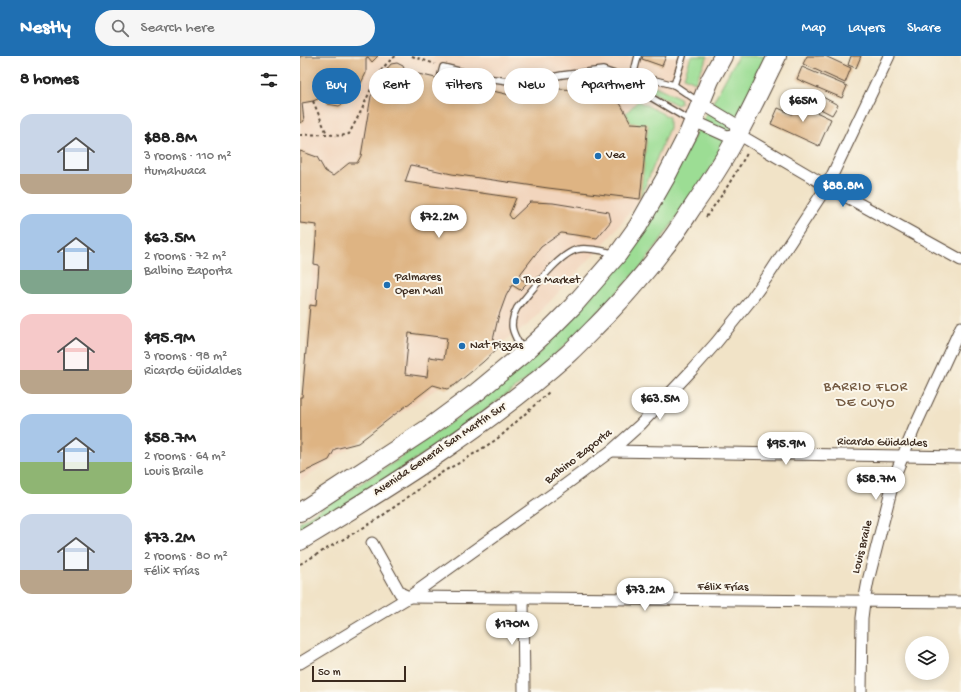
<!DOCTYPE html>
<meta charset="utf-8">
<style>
body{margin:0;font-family:"Gochi Hand",sans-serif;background:#f6f6f6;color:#222;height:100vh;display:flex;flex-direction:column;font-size:15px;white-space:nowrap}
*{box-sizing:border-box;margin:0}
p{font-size:13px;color:#767676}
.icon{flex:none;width:22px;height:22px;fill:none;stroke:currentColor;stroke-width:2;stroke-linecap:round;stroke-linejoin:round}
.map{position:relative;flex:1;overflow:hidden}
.sheet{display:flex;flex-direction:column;background:#fff;width:300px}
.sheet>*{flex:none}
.top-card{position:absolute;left:12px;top:12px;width:380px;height:36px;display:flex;gap:8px}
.controls{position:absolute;left:605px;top:580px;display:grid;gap:8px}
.controls a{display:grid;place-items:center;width:44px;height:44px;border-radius:50%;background:#fff;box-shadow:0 2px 10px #0003;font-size:20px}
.scale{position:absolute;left:12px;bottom:10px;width:94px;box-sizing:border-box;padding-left:4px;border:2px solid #3b2a1e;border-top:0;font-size:11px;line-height:14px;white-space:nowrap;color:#3b2a1e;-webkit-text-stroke:3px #fbf7ec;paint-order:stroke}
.price{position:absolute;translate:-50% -34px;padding:0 9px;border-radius:14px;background:#fff;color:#222;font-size:13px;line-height:26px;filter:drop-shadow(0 1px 2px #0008)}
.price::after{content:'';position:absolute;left:50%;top:24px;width:12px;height:9px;margin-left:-6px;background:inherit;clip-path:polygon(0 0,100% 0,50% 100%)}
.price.selected{background:#1f6fb2;color:#fff}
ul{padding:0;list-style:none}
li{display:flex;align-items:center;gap:12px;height:100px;padding:0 20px}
li span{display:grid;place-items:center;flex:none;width:112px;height:80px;border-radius:12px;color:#555}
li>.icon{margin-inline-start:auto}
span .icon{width:48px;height:48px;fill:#fffc;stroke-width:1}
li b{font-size:17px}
h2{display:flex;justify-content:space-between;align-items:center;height:48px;padding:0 20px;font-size:17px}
.pill{padding:0 14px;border-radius:18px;background:#fff;box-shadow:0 2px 10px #0003;font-size:14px;line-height:36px}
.pill.selected{background:#1f6fb2;color:#fff}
header{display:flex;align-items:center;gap:24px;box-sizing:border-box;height:56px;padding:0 20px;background:#1f6fb2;color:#fff}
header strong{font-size:19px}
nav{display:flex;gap:22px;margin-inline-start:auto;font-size:14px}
.search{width:280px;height:36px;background:#f6f6f6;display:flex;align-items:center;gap:10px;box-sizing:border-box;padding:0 14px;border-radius:22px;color:#767676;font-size:15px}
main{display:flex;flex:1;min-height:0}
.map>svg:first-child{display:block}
</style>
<header>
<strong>Nestly</strong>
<div class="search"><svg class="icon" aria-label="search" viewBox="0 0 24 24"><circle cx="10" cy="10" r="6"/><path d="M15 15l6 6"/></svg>Search here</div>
<nav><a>Map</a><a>Layers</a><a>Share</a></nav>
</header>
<main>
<section class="sheet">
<h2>8 homes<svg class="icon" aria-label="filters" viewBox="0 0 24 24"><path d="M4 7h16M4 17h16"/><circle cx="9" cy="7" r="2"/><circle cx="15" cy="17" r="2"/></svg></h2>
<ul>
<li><span style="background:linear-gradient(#c9d6e8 75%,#b9a48a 0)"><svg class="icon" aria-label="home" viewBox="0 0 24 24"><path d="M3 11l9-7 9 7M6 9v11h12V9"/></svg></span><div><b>$88.8M</b><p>3 rooms · 110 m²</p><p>Humahuaca</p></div></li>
<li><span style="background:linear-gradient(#a9c7e8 70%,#7fa58c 0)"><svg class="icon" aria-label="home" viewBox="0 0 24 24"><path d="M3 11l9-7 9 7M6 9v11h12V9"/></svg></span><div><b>$63.5M</b><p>2 rooms · 72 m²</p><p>Balbino Zaporta</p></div></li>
<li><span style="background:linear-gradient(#f6c9c9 70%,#b9a48a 0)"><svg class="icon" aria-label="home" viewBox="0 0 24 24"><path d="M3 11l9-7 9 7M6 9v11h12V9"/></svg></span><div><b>$95.9M</b><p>3 rooms · 98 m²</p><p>Ricardo Güidaldes</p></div></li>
<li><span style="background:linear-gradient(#a9c7e8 60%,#8fb573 0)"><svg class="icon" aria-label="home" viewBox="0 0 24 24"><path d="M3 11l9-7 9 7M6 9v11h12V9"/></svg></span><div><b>$58.7M</b><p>2 rooms · 64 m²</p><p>Louis Braile</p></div></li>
<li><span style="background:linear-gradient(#c9d6e8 70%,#b9a48a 0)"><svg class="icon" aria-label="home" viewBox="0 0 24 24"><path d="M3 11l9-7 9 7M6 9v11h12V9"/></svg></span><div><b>$73.2M</b><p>2 rooms · 80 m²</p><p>Félix Frías</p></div></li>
</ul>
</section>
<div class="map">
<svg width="661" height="636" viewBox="0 0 661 636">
<rect width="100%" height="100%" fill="#fbf7ec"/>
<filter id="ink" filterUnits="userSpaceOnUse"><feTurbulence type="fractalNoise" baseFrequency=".025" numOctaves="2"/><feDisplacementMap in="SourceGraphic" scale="8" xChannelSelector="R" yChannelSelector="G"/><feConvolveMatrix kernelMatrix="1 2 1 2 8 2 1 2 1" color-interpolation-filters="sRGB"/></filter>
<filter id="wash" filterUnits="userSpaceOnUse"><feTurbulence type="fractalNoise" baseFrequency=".012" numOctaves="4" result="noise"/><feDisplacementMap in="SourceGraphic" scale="16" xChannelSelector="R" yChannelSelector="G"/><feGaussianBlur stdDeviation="0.9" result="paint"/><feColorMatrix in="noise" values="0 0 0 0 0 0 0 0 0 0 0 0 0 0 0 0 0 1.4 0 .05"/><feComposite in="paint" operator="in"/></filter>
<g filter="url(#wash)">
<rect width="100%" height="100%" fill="#f1e3c7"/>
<path fill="#f2d5bd" d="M0,0h413l-73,143 -31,39 -80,86 -90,63 -139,94v-84h2l15,-172 -17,-2z"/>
<g fill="#9cdd94" stroke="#6c8459">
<path d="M391,0h17l-13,26 -11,-5z"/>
<path d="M438,0h31l-34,74 -32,50 -60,85 -73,76 -48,42 -88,64 -134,87v-12l93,-59 85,-60 51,-40 33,-32 17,-19 66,-85z"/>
<path d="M347,29h6l27,13 1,5 -4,2 -29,-15z"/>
<path d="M338,45l31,16v11l-29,71 8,-74 -17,-2 -5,-10z"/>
</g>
<g id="blocks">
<g fill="#deb483" fill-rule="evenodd">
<path d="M0,0h78l-6,6 -4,-5 -2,1v15l-12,24 -15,9 -12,-2 -2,-8 -12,5 -11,2 2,18 -4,2z"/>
<path d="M343,0h23l-4,10 -20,-7z"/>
<path d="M507,0h18l26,12 -6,15 -42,-19z"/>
<path d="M551,0h10l-5,12 -8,-3z"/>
<path d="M97,7l6,3 2,5 114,26 40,-8 23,1 -3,6 41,7 11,20 17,1 -8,75 -92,-11 -96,-14 -41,-9 -6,17 111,16 -7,17 3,4 16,-15 2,-2h3l20,1 56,9 2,9 -14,17 -36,-5 -20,14 -23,30 9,6 -7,7 -8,-5 -6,11 -8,22 -5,22 6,7 -16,15 -28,23 -8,4 -14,-4 -75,58 -23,6 -6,11 -29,14v-77h2l8,-92 6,1 3,-41 -5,-1 3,-39 -17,-2v-72l17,6 8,14 8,5 16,-13h8l4,-7 10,-60 17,-21 -1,-6 4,-5zM109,277l38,5 -3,21 -15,-2 -2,20 -22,-3z"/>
<path d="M502,11l45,19 -5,12 -45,-19z"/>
<path d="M515,37l23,12 -6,10 -23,-12z"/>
<path d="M497,47l34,16 -12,27 -48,-22 7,-16 14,6z"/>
</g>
</g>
</g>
<g filter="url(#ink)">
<use href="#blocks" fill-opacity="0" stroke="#564637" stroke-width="1"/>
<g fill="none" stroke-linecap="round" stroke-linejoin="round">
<g stroke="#564637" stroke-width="8">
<g id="service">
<path d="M338,0l-6,24 19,-1 23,6 25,17"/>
<path d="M140,22l3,-11 44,11 35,5 40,-8 41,-5 29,10 10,12 42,25 7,3"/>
<path d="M374,29l9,-29"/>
<path d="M223,295c-9,-17 -16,-24 -6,-43 13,-15 44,-58 63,-59 11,-1 23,2 34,4"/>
</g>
</g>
<g stroke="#564637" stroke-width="13">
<g id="minor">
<path d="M401,47l33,20 4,11"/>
<path d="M394,65l33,15 11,-2 89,52 134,74"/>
<path d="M311,395l350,6"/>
<path d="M72,487l28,50 9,4 552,5"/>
<path d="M223,543l1,93"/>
<path d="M0,607l109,-66 152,-109 50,-37 29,-26 52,-55 24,-27 34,-42 20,-28 57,-87 62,-130"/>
<path d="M561,636l1,-74 2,-16 4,-21 27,-106 19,-46 47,-102"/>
</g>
</g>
<g stroke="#564637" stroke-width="20">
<g id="primary">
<path d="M0,456l95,-62 32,-21 50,-37 47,-39 26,-24 23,-23 45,-52 20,-28 28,-49 23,-45 21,-52 13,-24"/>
<path d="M0,485c93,-56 186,-114 268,-187 13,-12 25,-25 37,-37 21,-22 41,-45 59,-69 11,-13 20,-28 30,-43 16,-23 31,-46 44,-71 14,-26 26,-52 39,-78"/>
</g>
</g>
<g stroke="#564637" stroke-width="2" stroke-dasharray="3 3" stroke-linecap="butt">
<path d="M112,0l23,8"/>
<path d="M13,45l14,33"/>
<path d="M0,79l27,-1 13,2 9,-2c3,-6 7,-13 10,-19 11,-21 17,-46 37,-59"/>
<path d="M406,161l18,-25 24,-40"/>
<path d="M0,508l75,-43 69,-50 17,-9 33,-21 8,-6 48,-44"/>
</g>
<use href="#service" stroke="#fff" stroke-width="5.5"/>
<use href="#minor" stroke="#fff" stroke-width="11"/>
<use href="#primary" stroke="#fff" stroke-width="18"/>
</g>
</g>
<g fill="#1f6fb2" stroke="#fbf7ec" stroke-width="1.5">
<circle cx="298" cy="100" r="4"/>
<circle cx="216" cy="225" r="4"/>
<circle cx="87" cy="229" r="4"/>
<circle cx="162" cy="290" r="4"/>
</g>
<g text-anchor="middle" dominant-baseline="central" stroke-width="4" stroke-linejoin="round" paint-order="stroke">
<g font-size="12" fill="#3b2a1e" stroke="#fbf7ec" text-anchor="start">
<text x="306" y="100">Vea</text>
<text x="95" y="222">Palmares<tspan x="95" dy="14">Open Mall</tspan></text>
<text x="224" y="225">The Market</text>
<text x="170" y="290">Nat Pizzas</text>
</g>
<g font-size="12" fill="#3b2a1e" stroke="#fbf7ec">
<text transform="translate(582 387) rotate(1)">Ricardo Güidaldes</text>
<text transform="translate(140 394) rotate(-34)">Avenida General San Martín Sur</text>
<text transform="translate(279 401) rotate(-38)">Balbino Zaporta</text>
<text transform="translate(563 491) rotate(-76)">Louis Braile</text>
<text x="423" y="532">Félix Frías</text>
</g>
<g font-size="14" letter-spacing="1" fill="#745a41" stroke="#fbf7ec">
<text x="566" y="331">BARRIO FLOR<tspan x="566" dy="16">DE CUYO</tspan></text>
</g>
</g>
</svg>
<div class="controls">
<a><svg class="icon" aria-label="layers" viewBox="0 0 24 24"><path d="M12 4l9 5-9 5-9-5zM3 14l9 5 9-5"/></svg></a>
</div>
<div class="scale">50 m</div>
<b class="price" style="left:503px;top:67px">$65M</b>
<b class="price selected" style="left:543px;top:152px">$88.8M</b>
<b class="price" style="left:139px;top:183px">$72.2M</b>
<b class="price" style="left:360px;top:365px">$63.5M</b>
<b class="price" style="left:486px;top:410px">$95.9M</b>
<b class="price" style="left:576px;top:445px">$58.7M</b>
<b class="price" style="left:345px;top:556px">$73.2M</b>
<b class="price" style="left:212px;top:590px">$170M</b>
<div class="top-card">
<a class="pill selected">Buy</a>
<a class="pill">Rent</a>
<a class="pill">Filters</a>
<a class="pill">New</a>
<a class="pill">Apartment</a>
</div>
</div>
</main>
